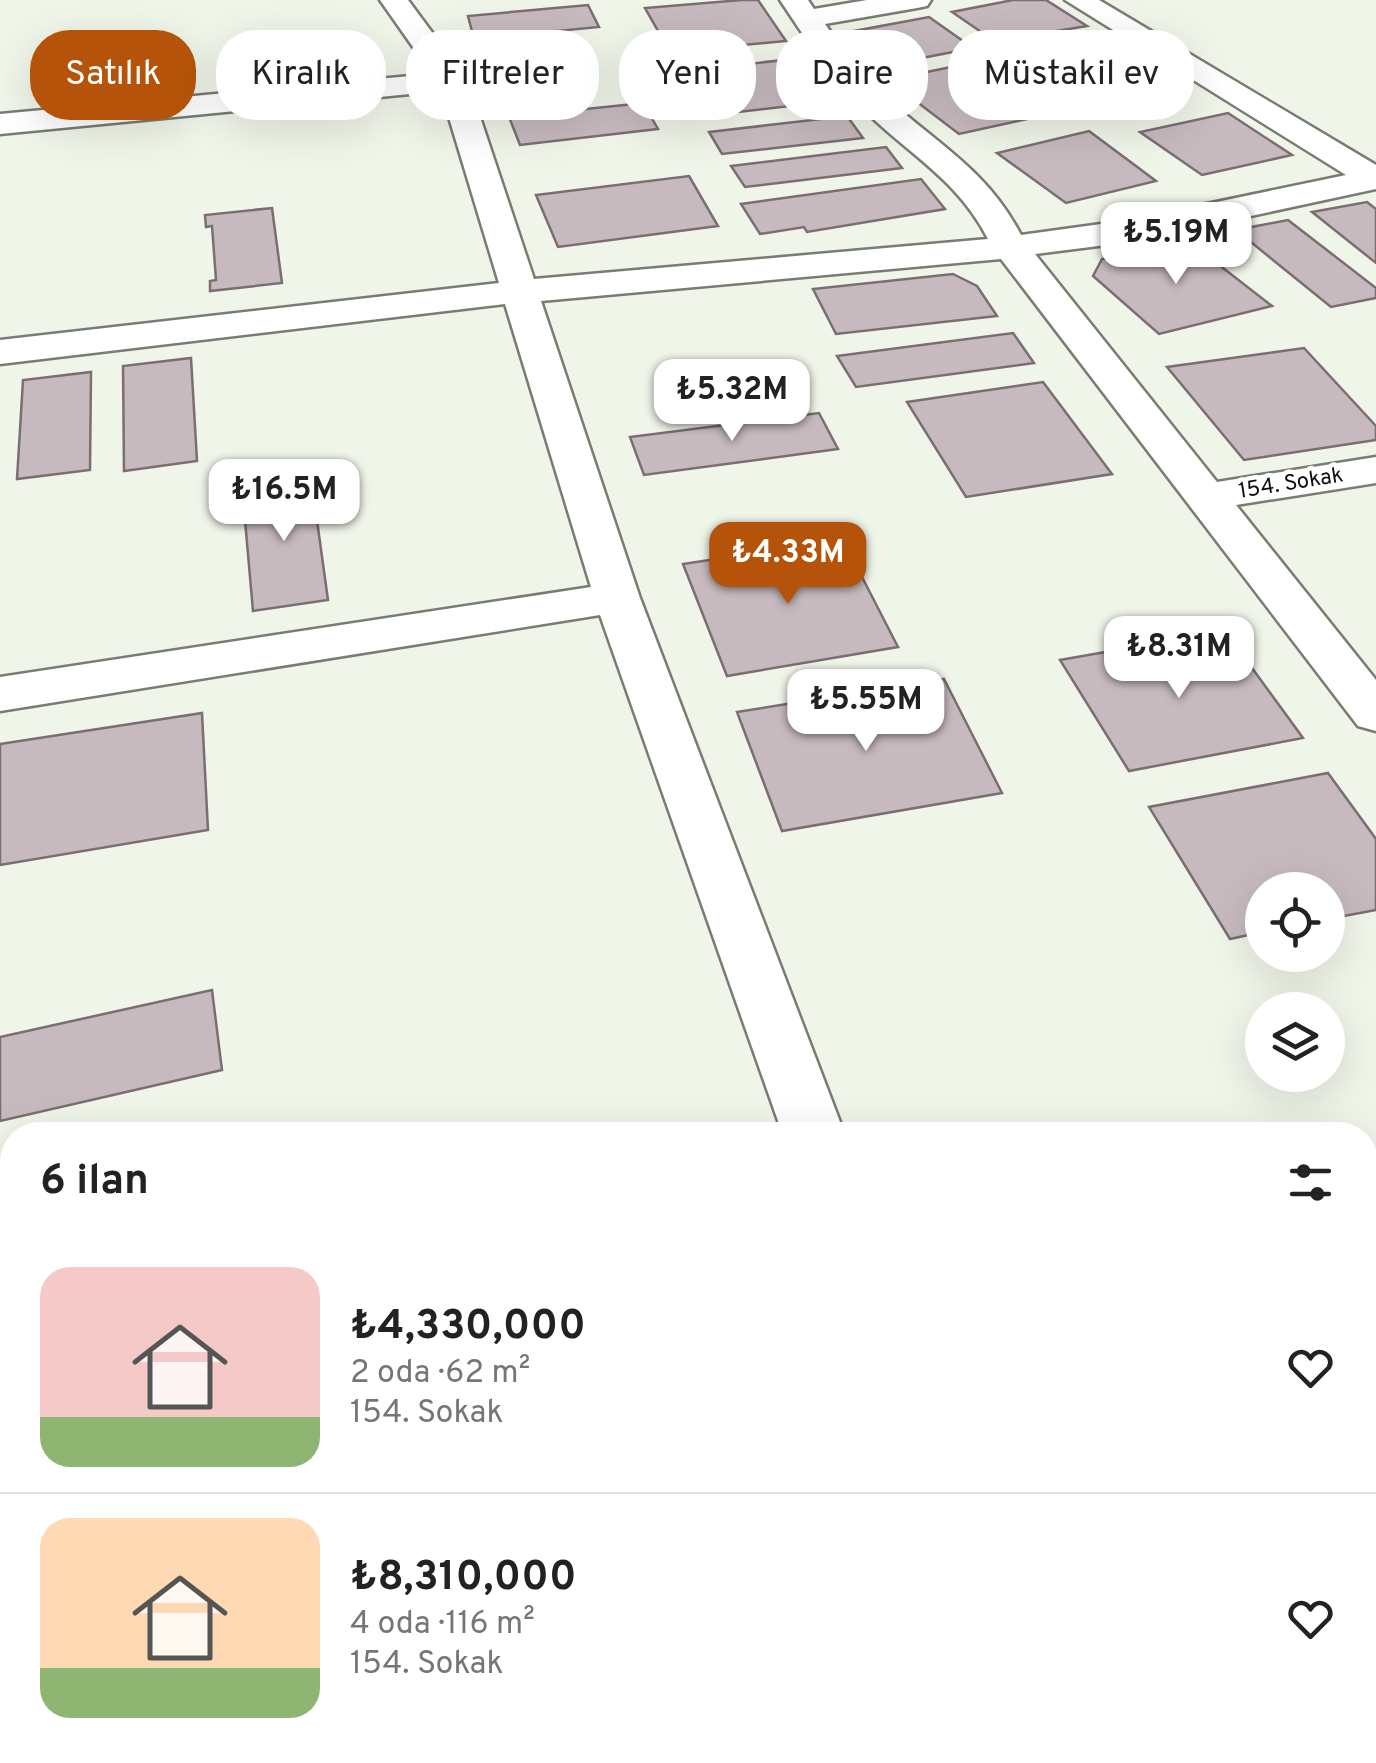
<!DOCTYPE html>
<html lang="tr">
<meta charset="utf-8">
<style>
body{margin:0;font-family:Overpass,sans-serif;background:#f2f2f2;color:#222;height:100vh;display:flex;flex-direction:column;font-size:38px;white-space:nowrap}
*{box-sizing:border-box;margin:0}
p{font-size:32px;color:#767676}
.icon{flex:none;width:55px;height:55px;fill:none;stroke:currentColor;stroke-width:2;stroke-linecap:round;stroke-linejoin:round}
.map{position:relative;flex:1;overflow:hidden}
.side{position:absolute;left:0px;top:1122px;width:1378px;height:642px;display:flex;flex-direction:column;background:#fff;border-radius:40px 40px 0 0;box-shadow:0 10px 40px #0002}
.side>*{flex:none}
.top-card{position:absolute;left:30px;top:30px;width:1318px;height:90px;display:flex;gap:20px}
.controls{position:absolute;left:1245px;top:872px;display:grid;gap:20px}
.controls a{display:grid;place-items:center;width:100px;height:100px;border-radius:50%;background:#fff;box-shadow:0 10px 40px #0002;font-size:50px}
.price{position:absolute;translate:-50% -85px;padding:0 22px;border-radius:20px;background:#fff;color:#222;font-size:32px;line-height:65px;filter:drop-shadow(0 2px 5px #0008)}
.price::after{content:'';position:absolute;left:50%;top:60px;width:30px;height:22px;margin-left:-15px;background:inherit;clip-path:polygon(0 0,100% 0,50% 100%)}
.price.active{background:#b45309;color:#fff}
ul{padding:0;list-style:none}
li{display:flex;align-items:center;gap:30px;height:250px;padding:0 40px}
li+li{border-top:2px solid #e0e0e0}
li span{display:grid;place-items:center;flex:none;width:280px;height:200px;border-radius:30px;color:#555}
li>.icon{margin-inline-start:auto}
span .icon{width:120px;height:120px;fill:#fffc;stroke-width:1}
li b{font-size:42px}
h2{display:flex;justify-content:space-between;align-items:center;height:120px;padding:0 40px;font-size:42px}
.chip{padding:0 35px;border-radius:40px;background:#fff;box-shadow:0 10px 40px #0002;font-size:35px;line-height:90px}
.chip.active{background:#b45309;color:#fff}
.map>svg:first-child{display:block}
</style>
<div class="map">
<svg width="1376" height="1763" viewBox="0 0 1376 1763">
<rect width="100%" height="100%" fill="#f0f5e9"/>
<path fill="#cfe4a8" d="M1376,1386v377h-323l3,-11h309v-363z"/>
<g fill="#c7babf" stroke="#7a6e73" stroke-width="2.5">
<path d="M742,0h16l28,41 -116,11 -25,-44z"/>
<path d="M1013,0h33l41,26 -72,12 4,3 -19,4 -48,-33z"/>
<path d="M588,5l11,22 -125,12 -6,-23z"/>
<path d="M929,17l44,31 -76,15 -43,-32z"/>
<path d="M801,58l32,43 -120,14 -28,-44z"/>
<path d="M985,60l74,52 -100,22 -71,-54z"/>
<path d="M643,103l15,26 -138,16 -11,-28z"/>
<path d="M1228,113l64,42 -90,20 -62,-43z"/>
<path d="M847,116l16,22 -141,16 -13,-22z"/>
<path d="M1089,131l67,50 -90,22 -69,-50z"/>
<path d="M886,147l16,21 -157,19 -14,-21z"/>
<path d="M689,176l29,50 -160,21 -22,-52z"/>
<path d="M921,179l24,30 -138,23 -3,-5 -44,7 -19,-30z"/>
<path d="M1367,202l9,7v54l-64,-51z"/>
<path d="M272,208l10,75 -72,8v-10l6,-1 -4,-54 -6,1 -1,-12z"/>
<path d="M1288,220l88,68v10l-45,9 -95,-77z"/>
<path d="M1187,240l85,66 -113,28 -66,-58 9,-17z"/>
<path d="M953,274l24,12 20,30 -161,18 -23,-45z"/>
<path d="M1013,333l21,30 -178,24 -19,-31z"/>
<path d="M1304,348l72,78v14l-132,20 -77,-93z"/>
<path d="M191,358l6,103 -73,10 -1,-105z"/>
<path d="M91,372l-1,98 -73,9 6,-99z"/>
<path d="M1043,382l69,92 -146,23 -59,-95z"/>
<path d="M819,413l19,36 -194,26 -14,-38z"/>
<path d="M311,477l17,123 -75,11 -11,-125z"/>
<path d="M843,540l55,107 -171,29 -44,-112z"/>
<path d="M1225,631l78,107 -174,33 -69,-111z"/>
<path d="M944,679l58,114 -220,38 -45,-119z"/>
<path d="M202,713l6,117 -208,35v-121z"/>
<path d="M1328,773l48,66v71l-48,9v-29h-66v42l-32,7 -81,-132z"/>
<path d="M212,990l10,80 -222,51v-84z"/>
<path d="M0,1172l12,7v107l-12,-8z"/>
<path d="M12,1610v142l296,3 -5,8h-303v-137z"/>
</g>
<g fill="none" stroke-linecap="round" stroke-linejoin="round">
<g stroke="#787c72" stroke-width="5">
<g id="street">
<path d="M380,0h28l60,81 66,198 454,-40c-29,-58 -78,-84 -123,-128 -34,-33 -59,-72 -85,-111h28l6,9 53,-9h64l-4,6 -10,2 -92,16c20,28 41,55 66,78 51,45 97,70 130,133l109,-15 216,-45 -281,-175h34l277,165v24l-246,53 -95,12 182,228 159,-25v26l-140,22 140,175v51l-18,-5 -357,-467 -460,42 99,297 205,537h-62l-183,-520 -600,96v-34l591,-90 -86,-283 -505,60v-24l499,-57 -58,-192 -441,43v-20l432,-40z"/>
<path d="M0,1356l12,5v71l-12,-5z"/>
<path d="M527,1752h94l4,11h-94z"/>
<path d="M849,1752h82l-4,11h-82z"/>
</g>
</g>
<g stroke="#787c72" stroke-width="5">
<path id="secondary" d="M1376,1261v62l-11,3v-62z"/>
</g>
<g stroke="#a4a89f" stroke-width="9" stroke-dasharray="4 10" stroke-linecap="butt">
<path d="M1365,1507l11,-11"/>
<path d="M1365,1608l11,9"/>
<path d="M1250,1763l1,-11"/>
</g>
<use href="#street" fill="#fff" fill-rule="evenodd"/>
<use href="#secondary" fill="#edf4e0" fill-rule="evenodd"/>
</g>
<g text-anchor="middle" dominant-baseline="central" stroke-width="9" stroke-linejoin="round" paint-order="stroke">
<g font-size="22" fill="#0c0e0a" stroke="#fff">
<text transform="translate(1291 484) rotate(-9)">154. Sokak</text>
</g>
</g>
</svg>
<div class="controls">
<a><svg class="icon" aria-label="locate" viewBox="0 0 24 24"><circle cx="12" cy="12" r="6"/><path d="M12 2v4M12 18v4M2 12h4M18 12h4"/></svg></a>
<a><svg class="icon" aria-label="layers" viewBox="0 0 24 24"><path d="M12 4l9 5-9 5-9-5zM3 14l9 5 9-5"/></svg></a>
</div>
<b class="price" style="left:1176px;top:287px">₺5.19M</b>
<b class="price" style="left:732px;top:444px">₺5.32M</b>
<b class="price" style="left:284px;top:544px">₺16.5M</b>
<b class="price active" style="left:788px;top:607px">₺4.33M</b>
<b class="price" style="left:1179px;top:701px">₺8.31M</b>
<b class="price" style="left:866px;top:754px">₺5.55M</b>
<div class="top-card">
<a class="chip active">Satılık</a>
<a class="chip">Kiralık</a>
<a class="chip">Filtreler</a>
<a class="chip">Yeni</a>
<a class="chip">Daire</a>
<a class="chip">Müstakil ev</a>
</div>
<section class="side">
<h2>6 ilan<svg class="icon" aria-label="filters" viewBox="0 0 24 24"><path d="M4 7h16M4 17h16"/><circle cx="9" cy="7" r="2"/><circle cx="15" cy="17" r="2"/></svg></h2>
<ul>
<li><span style="background:linear-gradient(#f6c9c9 75%,#8fb573 0)"><svg class="icon" aria-label="home" viewBox="0 0 24 24"><path d="M3 11l9-7 9 7M6 9v11h12V9"/></svg></span><div><b>₺4,330,000</b><p>2 oda · 62 m²</p><p>154. Sokak</p></div><svg class="icon" aria-label="heart" viewBox="0 0 24 24"><path d="M12 20l-8-8c-3-5 5-10 8-4 3-6 11-1 8 4z"/></svg></li>
<li><span style="background:linear-gradient(#ffd9b3 75%,#8fb573 0)"><svg class="icon" aria-label="home" viewBox="0 0 24 24"><path d="M3 11l9-7 9 7M6 9v11h12V9"/></svg></span><div><b>₺8,310,000</b><p>4 oda · 116 m²</p><p>154. Sokak</p></div><svg class="icon" aria-label="heart" viewBox="0 0 24 24"><path d="M12 20l-8-8c-3-5 5-10 8-4 3-6 11-1 8 4z"/></svg></li>
</ul>
</section>
</div>
